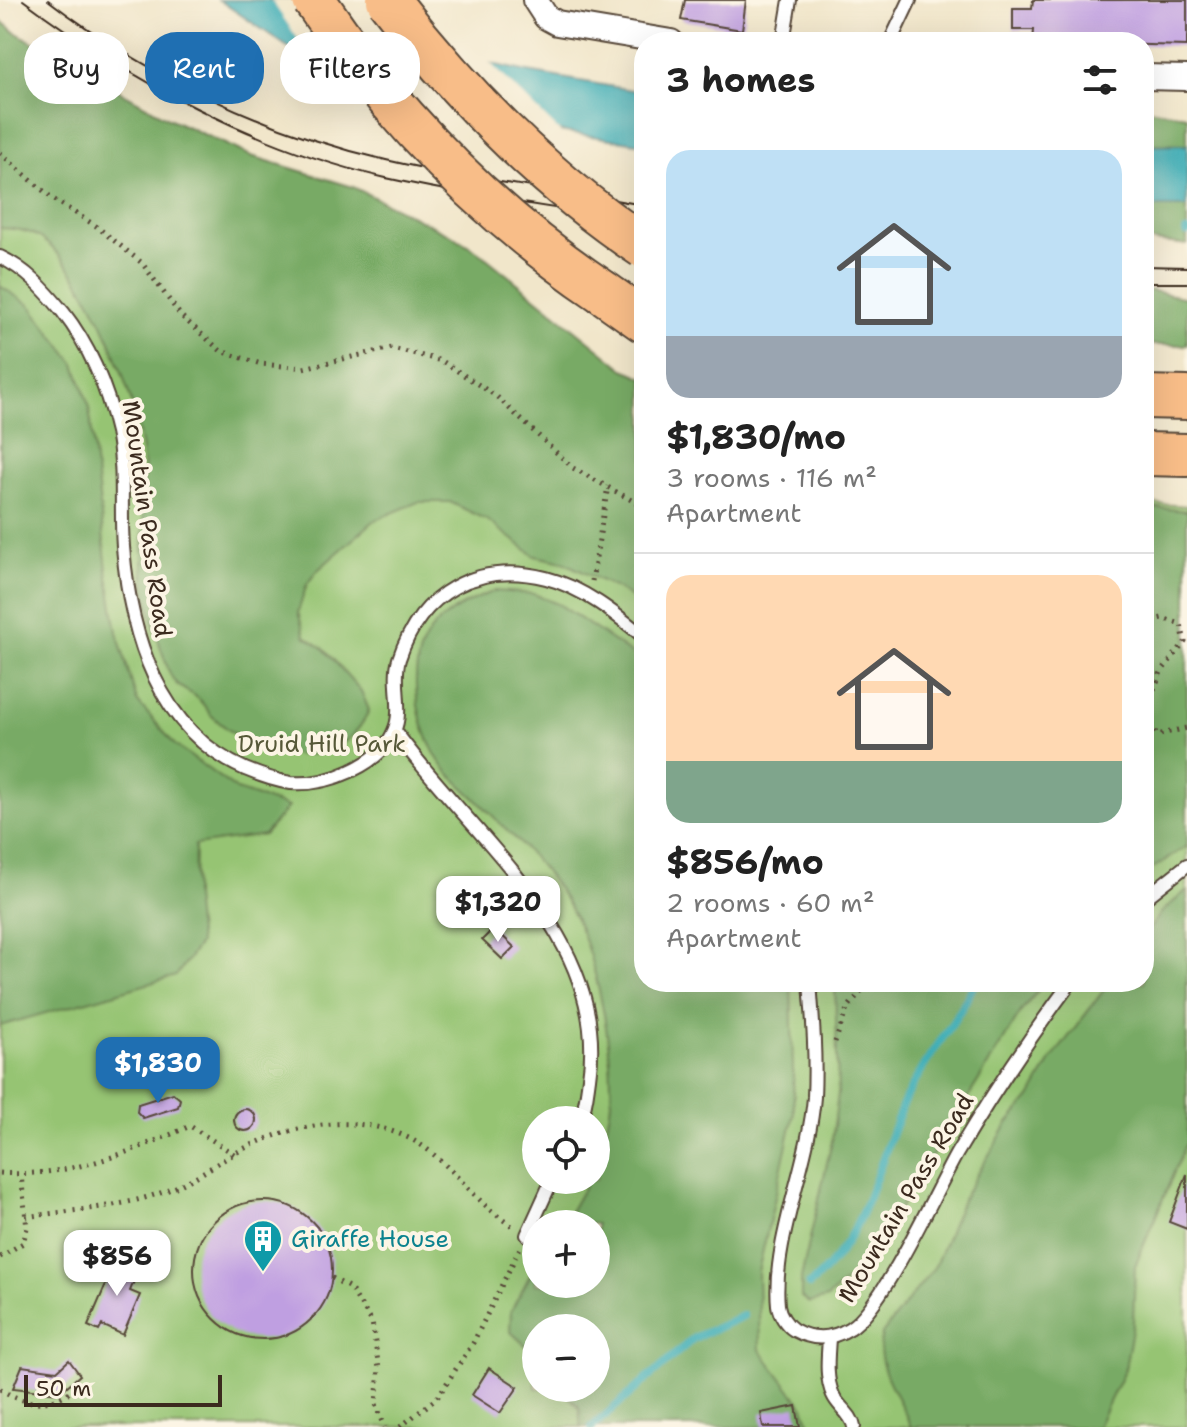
<!DOCTYPE html>
<meta charset="utf-8">
<style>
body{margin:0;font-family:"Shantell Sans",sans-serif;background:#f6f6f6;color:#222;height:100vh;display:flex;flex-direction:column;font-size:30px;white-space:nowrap}
*{box-sizing:border-box;margin:0}
p{font-size:26px;color:#767676}
.icon{flex:none;width:44px;height:44px;fill:none;stroke:currentColor;stroke-width:2;stroke-linecap:round;stroke-linejoin:round}
.map{position:relative;flex:1;overflow:hidden}
.sheet{position:absolute;left:634px;top:32px;width:520px;height:960px;display:flex;flex-direction:column;background:#fff;border-radius:32px;box-shadow:0 8px 32px #0002}
.sheet>*{flex:none}
.hud{position:absolute;left:24px;top:32px;width:490px;height:72px;display:flex;gap:16px}
.tools{position:absolute;left:522px;top:1106px;display:grid;gap:16px}
.tools a{display:grid;place-items:center;width:88px;height:88px;border-radius:50%;background:#fff;box-shadow:0 8px 32px #0002;font-size:40px}
.scale{position:absolute;left:24px;bottom:20px;width:198px;box-sizing:border-box;padding-left:8px;border:4px solid #3b2a1e;border-top:0;font-size:22px;line-height:28px;white-space:nowrap;color:#3b2a1e;-webkit-text-stroke:6px #fcf5e5;paint-order:stroke}
.price{position:absolute;translate:-50% -68px;padding:0 18px;border-radius:16px;background:#fff;color:#222;font-size:26px;line-height:52px;filter:drop-shadow(0 2px 4px #0008)}
.price::after{content:'';position:absolute;left:50%;top:48px;width:24px;height:18px;margin-left:-12px;background:inherit;clip-path:polygon(0 0,100% 0,50% 100%)}
.price.active{background:#1f6fb2;color:#fff}
ul{padding:0;list-style:none}
li{display:grid;align-content:center;gap:16px;height:424px;padding:0 32px}
li+li{border-top:2px solid #e0e0e0}
li span{display:grid;place-items:center;height:248px;border-radius:24px;color:#555}
li>.icon{margin-inline-start:auto}
span .icon{width:144px;height:144px;fill:#fffc;stroke-width:1}
li b{font-size:34px}
h2{display:flex;justify-content:space-between;align-items:center;height:96px;padding:0 32px;font-size:34px}
.chip{padding:0 28px;border-radius:32px;background:#fff;box-shadow:0 8px 32px #0002;font-size:28px;line-height:72px}
.chip.active{background:#1f6fb2;color:#fff}
.map>svg:first-child{display:block}
</style>
<div class="map">
<svg width="1187" height="1427" viewBox="0 0 1187 1427">
<rect width="100%" height="100%" fill="#fcf5e5"/>
<filter id="ink" filterUnits="userSpaceOnUse"><feTurbulence type="fractalNoise" baseFrequency=".0125" numOctaves="2"/><feDisplacementMap in="SourceGraphic" scale="16" xChannelSelector="R" yChannelSelector="G"/><feConvolveMatrix kernelMatrix="1 2 1 2 8 2 1 2 1" color-interpolation-filters="sRGB"/></filter>
<filter id="wash" filterUnits="userSpaceOnUse"><feTurbulence type="fractalNoise" baseFrequency=".006" numOctaves="4" result="noise"/><feDisplacementMap in="SourceGraphic" scale="32" xChannelSelector="R" yChannelSelector="G"/><feGaussianBlur stdDeviation="1.8" result="paint"/><feColorMatrix in="noise" values="0 0 0 0 0 0 0 0 0 0 0 0 0 0 0 0 0 1.4 0 .05"/><feComposite in="paint" operator="in"/></filter>
<g filter="url(#wash)">
<rect width="100%" height="100%" fill="#f1e6ca"/>
<path fill="#96c473" stroke="#687748" stroke-width="2" fill-rule="evenodd" d="M0,20l13,11 155,87 83,38 102,31 271,182 20,9v604h500v-479l43,3v921h-1187zM536,1120h60v60h-60zM536,1224h60v60h-60zM536,1328h60v60h-60z"/>
<g fill="#78aa65" stroke="#5a6a42" stroke-width="2">
<path d="M0,20l13,11 155,87 83,38 102,31 98,48 28,17 145,117 20,9v229l-26,-18 -55,-27 -28,-6 -48,-36 -37,-18h-32l-43,18 -56,49 -12,15 -9,28 7,24 19,13 37,42 8,19c-29,68 -112,49 -157,6 -4,-4 -7,-10 -11,-14 -13,-15 -24,-9 -33,-33 -9,-25 -18,-55 -23,-81 -6,-42 2,-86 -2,-128 -5,-62 -51,-184 -102,-222 -12,-8 -27,-9 -41,-10z"/>
<path d="M1144,108l43,8v29l-43,-1z"/>
<path d="M1187,184v61l-43,-5v-54z"/>
<path d="M0,286l30,19 45,59 14,42 18,164 10,62 20,69 38,44 62,45 51,17 -24,28 -69,10 -1,52 5,47 -23,32 -176,50z"/>
<path d="M1144,289l43,9v47h-43z"/>
<path d="M1158,508l29,3v335l-43,28v-363z"/>
<path d="M495,591l39,3 26,11 84,57v320h147l3,131 -36,159 2,78 44,57 7,20h-230l-2,-20 -19,-19h36v-60h-60v27l-26,-24 1,-20 25,-47v20h60v-60h-33l25,-44h8c0,-29 15,-54 15,-83 1,-53 -10,-111 -28,-161 -22,-58 -65,-94 -107,-137 -12,-12 -29,-25 -38,-40 -24,-39 -36,-107 4,-140 16,-13 34,-21 53,-28z"/>
<path d="M1187,890v251l-52,125 -2,58 -8,45 -28,58h-186c-11,-30 -38,-60 -29,-93l53,-68 27,-66 46,-77 22,-25 21,-38 59,-78h34v-46l18,-24z"/>
<path d="M835,982h210l-23,28 -158,256 -37,32 -18,5 -8,-6v-19l31,-137 6,-48z"/>
</g>
<g fill="#3aacb5" stroke="#3a6b6a" stroke-width="2">
<path d="M219,0h109l105,51 95,21 116,20v52l-224,-34 -116,-52z"/>
<path d="M1187,145v62h-43v-61z"/>
</g>
<path fill="#f1e6ca" d="M271,0h64l99,47 52,12 76,75 -143,-20 -101,-46z"/>
<g fill="none" stroke-linecap="round" stroke-linejoin="round">
<g stroke="#3aacb5" stroke-width="8">
<path d="M1186,232h1"/>
<path d="M809,1285c57,-45 68,-123 97,-187 19,-40 51,-75 69,-116"/>
<path d="M592,1427l102,-89 49,-22"/>
</g>
</g>
<g id="blocks">
<g fill="#bf9fe1">
<path d="M685,0h61l-4,30 -61,-10z"/>
<path d="M1033,0h154v46l-154,-4 1,-12h-21v-22h19z"/>
<path d="M494,928l20,19 -12,12 -20,-19z"/>
<path d="M173,1093l7,6 -2,8 -35,11 -6,-6 1,-8z"/>
<circle cx="245" cy="1120" r="11"/>
<path d="M1187,1174v55l-18,-7z"/>
<circle cx="263" cy="1270" r="69"/>
<path d="M121,1249l13,6 -7,17 9,4 -6,15 10,4 -17,40 -21,-10 -3,6 -11,-5z"/>
<path d="M69,1360l11,15 -21,18 -46,-5 9,-22 35,5z"/>
<path d="M489,1368l29,19 -18,26 -28,-18z"/>
<path d="M796,1406l4,21h-37l-2,-14z"/>
</g>
</g>
</g>
<g filter="url(#ink)">
<use href="#blocks" fill-opacity="0" stroke="#564638" stroke-width="2"/>
<g fill="none" stroke-linecap="round" stroke-linejoin="round">
<g stroke="#564638" stroke-width="16">
<g id="service">
<path d="M783,42l7,-42"/>
<path d="M890,42l20,-42"/>
<path d="M0,257c26,12 45,33 63,55 28,36 44,76 54,120 8,38 3,77 6,115 7,87 35,184 122,222 12,5 32,12 46,14 35,3 89,-17 103,-52 10,-21 -2,-50 5,-72 22,-67 78,-98 147,-81 36,9 70,36 98,59"/>
<path d="M395,731c73,103 216,206 194,347 -2,14 -3,29 -9,42"/>
<path d="M1144,899l43,-34"/>
<path d="M810,982c3,38 6,76 4,115 -5,66 -42,145 -36,208 1,9 8,20 16,25 18,10 37,10 56,-2 32,-19 86,-138 107,-175 35,-59 73,-116 114,-171"/>
<path d="M527,1235l25,-55"/>
<path d="M829,1338c-1,18 -4,39 4,57 5,12 19,19 21,32"/>
</g>
</g>
<g stroke="#564638" stroke-width="28">
<g id="minor">
<path d="M535,0l11,17 11,6 114,19"/>
<path d="M1144,77l43,1"/>
</g>
</g>
<g stroke="#564638" stroke-width="46">
<g id="motorway">
<path d="M603,292l41,29"/>
<path d="M1144,397l43,1"/>
<path d="M1144,454l43,1"/>
</g>
</g>
<g stroke="#564638" stroke-width="5" stroke-dasharray="2 6" stroke-linecap="butt">
<path d="M0,153l53,46 43,27 46,37 39,53 40,35 40,13 42,4 89,-20 50,13 54,35 77,72 71,39"/>
<path d="M592,581l16,-95"/>
<path d="M1144,622l18,-4 19,6 4,18 -24,30 -16,40 12,23 30,-7"/>
<path d="M835,1042l12,-33 21,-27"/>
<path d="M0,1173c67,5 129,-20 190,-47l44,28"/>
<path d="M26,1217c45,-7 94,-9 137,-25 26,-9 46,-24 69,-37 49,-28 116,-43 170,-20 45,18 69,67 112,92"/>
<path d="M0,1257l23,-14 4,-15 -6,-53"/>
<path d="M332,1278l18,10 22,34 7,47 -3,35 9,23"/>
<path d="M0,1389c26,16 46,19 73,1"/>
<path d="M400,1427l37,-29 36,-55 47,-95"/>
</g>
<use href="#service" stroke="#fff" stroke-width="12"/>
<use href="#minor" stroke="#fff" stroke-width="24"/>
<use href="#motorway" stroke="#f8bd88" stroke-width="42"/>
<g stroke="#3b2a1e" stroke-width="2">
<path d="M23,0c107,80 232,148 363,178 85,19 173,30 258,44"/>
<path d="M48,0c96,74 220,133 338,160 85,20 173,30 258,45"/>
<path d="M1144,266l43,1"/>
<path d="M1144,283h43"/>
</g>
<g stroke="#564638" stroke-width="46" stroke-linecap="butt">
<g id="motorway-bridge">
<path d="M314,0c78,116 173,214 289,292"/>
<path d="M388,0c73,95 156,180 256,247"/>
</g>
</g>
<use href="#motorway-bridge" stroke="#f8bd88" stroke-width="42"/>
</g>
</g>
<defs>
<g id="building-pin" transform="scale(2)"><path d="M0 17L-7.5 6A9.5 9.5 0 1 1 7.5 6Z" fill="#0f9aa8" stroke="#fcf5e5"/><path d="M-4-6H4V6H1V3H-1V6H-4ZM-2.5-4.3h1.7v1.8h-1.7ZM.8-4.3h1.7v1.8H.8ZM-2.5-1h1.7V.8h-1.7ZM.8-1h1.7V.8H.8Z" fill="#fff"/></g>
</defs>
<g fill-rule="evenodd">
<use href="#building-pin" x="263" y="1239"/>
</g>
<g text-anchor="middle" dominant-baseline="central" stroke-width="8" stroke-linejoin="round" paint-order="stroke">
<g font-size="24" fill="#3b2a1e" stroke="#fcf5e5">
<text transform="translate(147 519) rotate(82)">Mountain Pass Road</text>
<text transform="translate(906 1198) rotate(-59)">Mountain Pass Road</text>
</g>
<g font-size="24" fill="#565838" stroke="#fcf5e5">
<text x="322" y="744">Druid Hill Park</text>
</g>
<g font-size="24" fill="#0d838f" stroke="#fcf5e5" text-anchor="start">
<text x="291" y="1239">Giraffe House</text>
</g>
</g>
</svg>
<div class="tools">
<a><svg class="icon" aria-label="locate" viewBox="0 0 24 24"><circle cx="12" cy="12" r="6"/><path d="M12 2v4M12 18v4M2 12h4M18 12h4"/></svg></a>
<a>+</a>
<a>−</a>
</div>
<div class="scale">50 m</div>
<b class="price" style="left:498px;top:944px">$1,320</b>
<b class="price active" style="left:158px;top:1105px">$1,830</b>
<b class="price" style="left:117px;top:1298px">$856</b>
<div class="hud">
<a class="chip">Buy</a>
<a class="chip active">Rent</a>
<a class="chip">Filters</a>
</div>
<section class="sheet">
<h2>3 homes<svg class="icon" aria-label="filters" viewBox="0 0 24 24"><path d="M4 7h16M4 17h16"/><circle cx="9" cy="7" r="2"/><circle cx="15" cy="17" r="2"/></svg></h2>
<ul>
<li><span style="background:linear-gradient(#bfe0f5 75%,#9aa5b1 0)"><svg class="icon" aria-label="home" viewBox="0 0 24 24"><path d="M3 11l9-7 9 7M6 9v11h12V9"/></svg></span><div><b>$1,830/mo</b><p>3 rooms · 116 m²</p><p>Apartment</p></div></li>
<li><span style="background:linear-gradient(#ffd9b3 75%,#7fa58c 0)"><svg class="icon" aria-label="home" viewBox="0 0 24 24"><path d="M3 11l9-7 9 7M6 9v11h12V9"/></svg></span><div><b>$856/mo</b><p>2 rooms · 60 m²</p><p>Apartment</p></div></li>
</ul>
</section>
</div>
